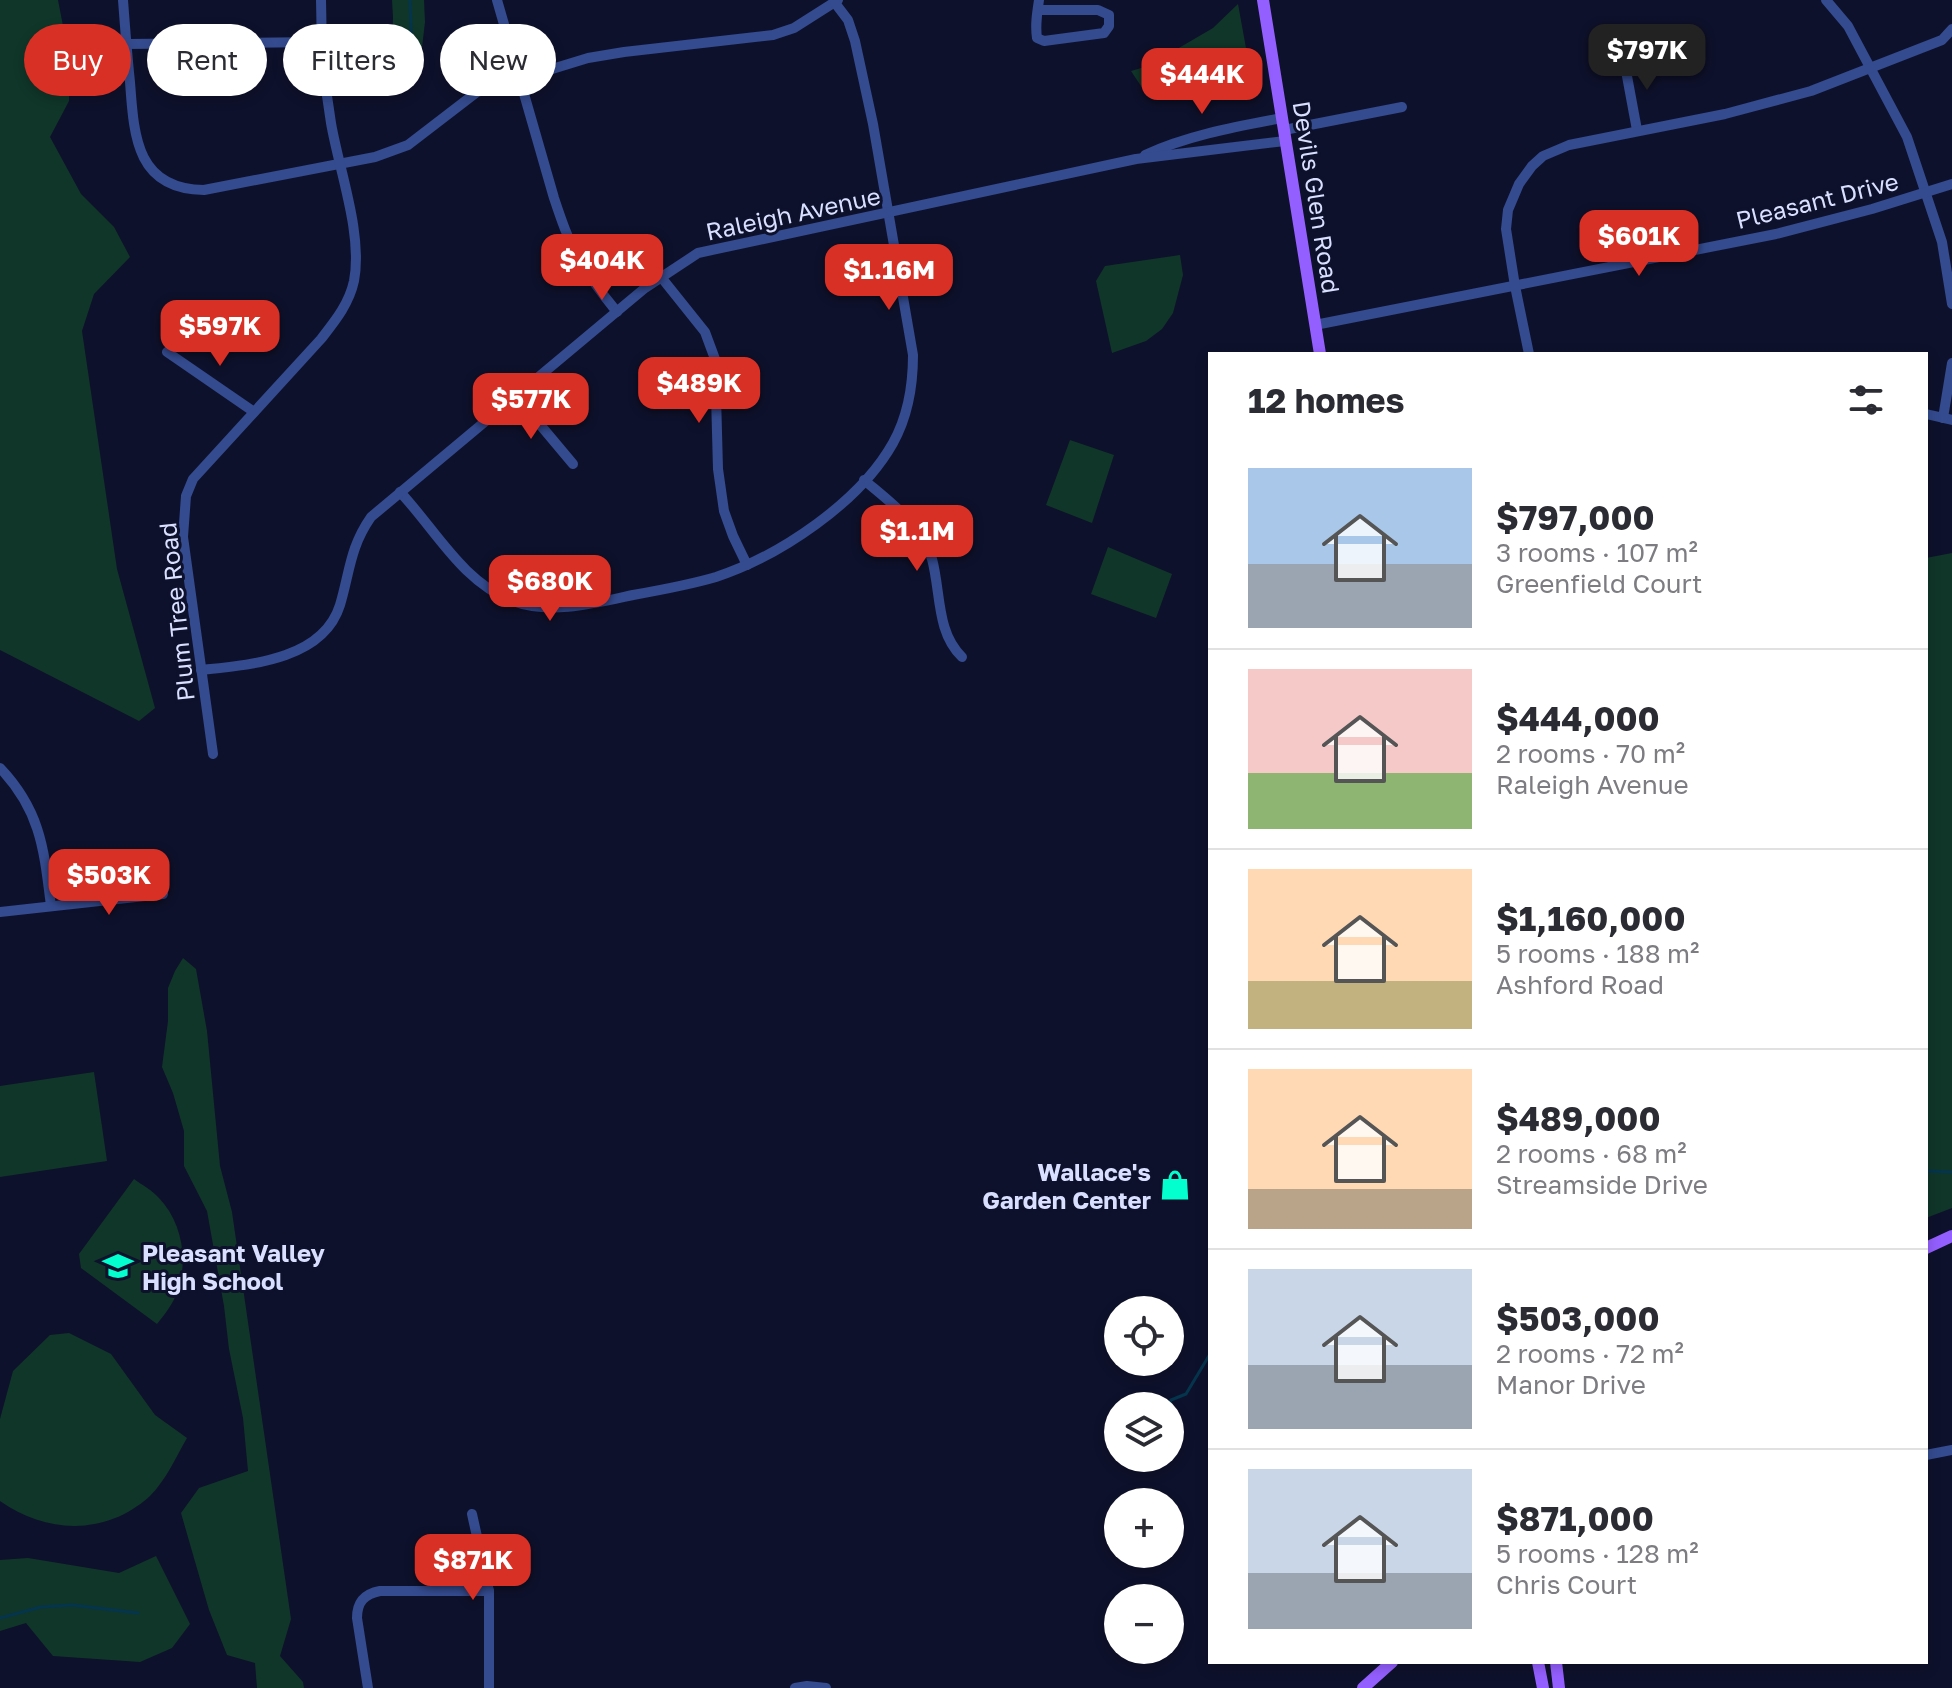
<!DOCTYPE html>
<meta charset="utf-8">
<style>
body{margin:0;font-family:"Golos Text",sans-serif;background:#f7f7f7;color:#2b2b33;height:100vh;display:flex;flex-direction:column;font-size:30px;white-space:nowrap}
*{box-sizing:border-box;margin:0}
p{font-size:26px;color:#7c7c81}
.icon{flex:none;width:44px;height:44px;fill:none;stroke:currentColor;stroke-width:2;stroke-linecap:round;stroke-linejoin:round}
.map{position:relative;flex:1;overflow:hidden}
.drawer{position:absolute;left:1208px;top:352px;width:720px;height:1312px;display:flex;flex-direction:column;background:#fff;border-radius:0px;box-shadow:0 4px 12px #0003}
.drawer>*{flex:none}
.guide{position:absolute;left:24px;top:24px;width:760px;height:72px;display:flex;gap:16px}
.controls{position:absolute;left:1104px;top:1296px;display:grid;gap:16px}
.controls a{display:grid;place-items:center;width:80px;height:80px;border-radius:50%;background:#fff;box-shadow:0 4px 12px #0003;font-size:40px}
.price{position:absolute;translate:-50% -68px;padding:0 18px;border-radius:16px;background:#d93025;color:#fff;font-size:26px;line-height:52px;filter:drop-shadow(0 2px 4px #0008)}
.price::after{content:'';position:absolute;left:50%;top:48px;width:24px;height:18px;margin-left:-12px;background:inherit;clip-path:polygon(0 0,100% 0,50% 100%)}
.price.selected{background:#222;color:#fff}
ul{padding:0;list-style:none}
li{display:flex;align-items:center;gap:24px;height:200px;padding:0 40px}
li+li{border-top:2px solid #e1e1e2}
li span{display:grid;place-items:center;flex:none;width:224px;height:160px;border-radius:0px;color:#555}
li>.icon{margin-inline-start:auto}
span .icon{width:96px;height:96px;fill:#fffc;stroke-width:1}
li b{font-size:34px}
h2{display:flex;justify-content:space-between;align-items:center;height:96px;padding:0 40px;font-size:34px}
.pill{padding:0 28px;border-radius:36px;background:#fff;box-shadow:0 4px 12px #0003;font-size:28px;line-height:72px}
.pill.selected{background:#d93025;color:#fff}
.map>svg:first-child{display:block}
</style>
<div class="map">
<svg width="1952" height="1688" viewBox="0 0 1952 1688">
<rect width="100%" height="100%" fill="#0e112b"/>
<g fill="#103629">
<path d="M0,0h58l11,57v44l-19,36 31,57 33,33 16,30 -36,37 -12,37 35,238 38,139 -16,13 -139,-71z"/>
<path d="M392,0h32l1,22 -6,51 -20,12 -8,-13 2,-55z"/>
<path d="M1238,4l12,66 -48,5 -59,14 -12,-18 17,-5 65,-38z"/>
<path d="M1180,255l3,20 -10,38 -11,16 -16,12 -34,12 -16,-72 9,-15z"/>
<path d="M1070,440l44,15 -22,68 -46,-18z"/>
<path d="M1108,547l64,27 -16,44 -65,-24z"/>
<path d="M1952,553v655l-26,10v-660z"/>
<path d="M183,958l13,11 11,62 13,135 12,46 59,407 -11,37 23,26 1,6h-47l-2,-25 -28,-8 -18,-45 -28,-97 18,-25 49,-17 -5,-53 -14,-69 -5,-43 -17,-95 -23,-45v-35l-11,-38 -11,-26 6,-46v-33l7,-17z"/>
<path d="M94,1072l13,89 -107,16v-91z"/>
<path d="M134,1179c8,6 18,11 25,19 23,24 30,63 18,94 -4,12 -12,22 -20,32l-76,-56 -2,-14z"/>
<path d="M69,1333l42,21 44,61 32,23c-11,19 -21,42 -37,58 -44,40 -103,38 -150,5v-82l13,-48 37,-36z"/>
<path d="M156,1556l34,68 -18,24 -32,14 -87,-6 -27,-33 -26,8v-71l28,-2 91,15z"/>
</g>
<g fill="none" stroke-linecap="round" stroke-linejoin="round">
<g stroke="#05344d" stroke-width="3">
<path d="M410,0l2,56"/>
<path d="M1926,1171l26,1"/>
<path d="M1168,1406l3,-6 15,-6 24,-40"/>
<path d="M0,1618l41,-11 31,-2 66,8"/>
</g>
<g stroke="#344b8f" stroke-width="10">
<path d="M123,0c2,27 4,54 7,82 4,54 6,107 74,108l171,-33 33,-12 69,-53 111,-34 36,-6 149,-17 21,-7 44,-28"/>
<path d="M497,0l57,198c7,21 14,42 25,61 11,19 24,36 38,53"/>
<path d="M1826,0l22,26 59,111 35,105 10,62"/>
<path d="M1038,10h60l11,5v11l-5,7 -60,8 -7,-3c-2,-13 0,-25 2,-38"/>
<path d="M126,44l195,-2"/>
<path d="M1624,60l13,70"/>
<path d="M1284,130l118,-23"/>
<path d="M1145,155c44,-20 90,-28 137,-37"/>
<path d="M661,277l44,55 10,27 3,110 6,42 9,25 14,29"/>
<path d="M1315,325l461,-91 96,-25 80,-25"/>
<path d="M167,352l87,60"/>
<path d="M1529,354l-14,-68 -9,-57 2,-19 11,-26 13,-18 11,-10 26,-11 156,-31 86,-23 131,-51 10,-11"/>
<path d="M516,396l57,68"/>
<path d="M1926,414l26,6"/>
<path d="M1943,418l9,-55"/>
<path d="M864,480c26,22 58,45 68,79 9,33 4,73 30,98"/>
<path d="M400,492c35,37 63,91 113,109 37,14 83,2 120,-6 28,-5 56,-10 83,-18 64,-21 144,-75 177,-134 15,-27 20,-58 20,-88l-40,-231 -18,-83 -7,-21 -13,-17"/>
<path d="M201,670c48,-5 122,-10 139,-65 10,-34 10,-58 31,-88l274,-229 53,-35 438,-94 149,-18"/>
<path d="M213,754l-30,-217 3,-41 7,-17 128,-140c14,-18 28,-35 33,-58 9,-47 -15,-111 -23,-158 -7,-41 -10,-81 -10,-123"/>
<path d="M0,768c41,43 44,82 51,138"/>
<path d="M0,912l163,-18"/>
<path d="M1926,1455l26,-5"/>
<path d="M472,1514l17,77v97"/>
<path d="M368,1688l-11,-70c0,-16 7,-24 23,-27h109"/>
<path d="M795,1688l12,-2 19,2"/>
</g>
<g stroke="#945fff" stroke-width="12">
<path d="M1263,0l57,354"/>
<path d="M1926,1248l26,-12"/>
<path d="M1538,1662l5,26"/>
<path d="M1556,1662l3,26"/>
<path d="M1363,1688l29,-26"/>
</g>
</g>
<defs>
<g id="shop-bare" transform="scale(2.4)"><path d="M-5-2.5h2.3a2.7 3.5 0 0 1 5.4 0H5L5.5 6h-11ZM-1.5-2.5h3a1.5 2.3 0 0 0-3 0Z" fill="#04ffcf" stroke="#0e112b" stroke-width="2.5" paint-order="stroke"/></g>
<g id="school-bare" transform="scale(2.4)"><path d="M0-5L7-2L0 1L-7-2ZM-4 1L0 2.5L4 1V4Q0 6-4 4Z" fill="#04ffcf" stroke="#0e112b" stroke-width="2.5" paint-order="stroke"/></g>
</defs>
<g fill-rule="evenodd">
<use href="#shop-bare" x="1175" y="1185"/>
<use href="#school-bare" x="118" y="1266"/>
</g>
<g text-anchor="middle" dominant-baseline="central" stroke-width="6" stroke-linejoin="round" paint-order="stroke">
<g font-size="24" fill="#d8dfff" stroke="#0e112b">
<text transform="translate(1317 197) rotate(81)">Devils Glen Road</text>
<text transform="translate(1817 200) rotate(-14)">Pleasant Drive</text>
<text transform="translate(793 213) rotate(-12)">Raleigh Avenue</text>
<text transform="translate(176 612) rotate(-96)">Plum Tree Road</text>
</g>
<g font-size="24" font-weight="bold" fill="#d8dfff" stroke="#0e112b" text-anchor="end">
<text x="1151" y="1171">Wallace's<tspan x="1151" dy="28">Garden Center</tspan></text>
<text x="142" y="1252" text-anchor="start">Pleasant Valley<tspan x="142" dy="28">High School</tspan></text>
</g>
</g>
</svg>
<div class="controls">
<a><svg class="icon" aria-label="locate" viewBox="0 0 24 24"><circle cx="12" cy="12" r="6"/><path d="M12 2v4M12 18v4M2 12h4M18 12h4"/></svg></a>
<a><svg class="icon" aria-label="layers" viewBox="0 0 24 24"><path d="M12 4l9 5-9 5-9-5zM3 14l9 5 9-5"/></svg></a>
<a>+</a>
<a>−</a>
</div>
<b class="price selected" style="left:1647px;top:92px">$797K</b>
<b class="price" style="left:1202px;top:116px">$444K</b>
<b class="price" style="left:1639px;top:278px">$601K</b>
<b class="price" style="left:602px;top:302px">$404K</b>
<b class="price" style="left:889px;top:312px">$1.16M</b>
<b class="price" style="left:220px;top:368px">$597K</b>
<b class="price" style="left:699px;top:425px">$489K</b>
<b class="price" style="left:531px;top:441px">$577K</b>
<b class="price" style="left:917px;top:573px">$1.1M</b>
<b class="price" style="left:550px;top:623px">$680K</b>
<b class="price" style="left:109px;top:917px">$503K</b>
<b class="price" style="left:473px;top:1602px">$871K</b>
<div class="guide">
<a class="pill selected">Buy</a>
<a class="pill">Rent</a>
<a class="pill">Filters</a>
<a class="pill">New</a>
</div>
<section class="drawer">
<h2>12 homes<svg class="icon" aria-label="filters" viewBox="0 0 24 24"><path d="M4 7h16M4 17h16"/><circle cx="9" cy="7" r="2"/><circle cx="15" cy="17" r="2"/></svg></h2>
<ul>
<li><span style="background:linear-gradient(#a9c7e8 60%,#9aa5b1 0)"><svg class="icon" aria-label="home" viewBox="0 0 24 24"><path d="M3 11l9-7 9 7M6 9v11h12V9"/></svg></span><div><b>$797,000</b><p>3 rooms · 107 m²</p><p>Greenfield Court</p></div></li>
<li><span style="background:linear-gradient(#f6c9c9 65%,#8fb573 0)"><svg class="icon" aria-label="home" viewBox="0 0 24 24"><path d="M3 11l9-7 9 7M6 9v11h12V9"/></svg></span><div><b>$444,000</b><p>2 rooms · 70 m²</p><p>Raleigh Avenue</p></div></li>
<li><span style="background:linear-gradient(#ffd9b3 70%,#c2b280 0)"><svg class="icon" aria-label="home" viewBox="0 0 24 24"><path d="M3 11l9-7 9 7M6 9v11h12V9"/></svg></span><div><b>$1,160,000</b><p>5 rooms · 188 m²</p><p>Ashford Road</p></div></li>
<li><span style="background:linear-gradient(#ffd9b3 75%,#b9a48a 0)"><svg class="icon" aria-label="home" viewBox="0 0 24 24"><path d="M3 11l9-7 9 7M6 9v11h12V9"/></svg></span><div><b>$489,000</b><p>2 rooms · 68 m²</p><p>Streamside Drive</p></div></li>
<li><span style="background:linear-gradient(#c9d6e8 60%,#9aa5b1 0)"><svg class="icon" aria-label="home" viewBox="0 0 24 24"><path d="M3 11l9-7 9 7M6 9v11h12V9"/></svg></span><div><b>$503,000</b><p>2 rooms · 72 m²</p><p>Manor Drive</p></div></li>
<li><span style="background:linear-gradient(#c9d6e8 65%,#9aa5b1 0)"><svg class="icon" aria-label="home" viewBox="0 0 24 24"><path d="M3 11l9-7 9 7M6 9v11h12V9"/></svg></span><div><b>$871,000</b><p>5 rooms · 128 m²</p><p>Chris Court</p></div></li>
</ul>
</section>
</div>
